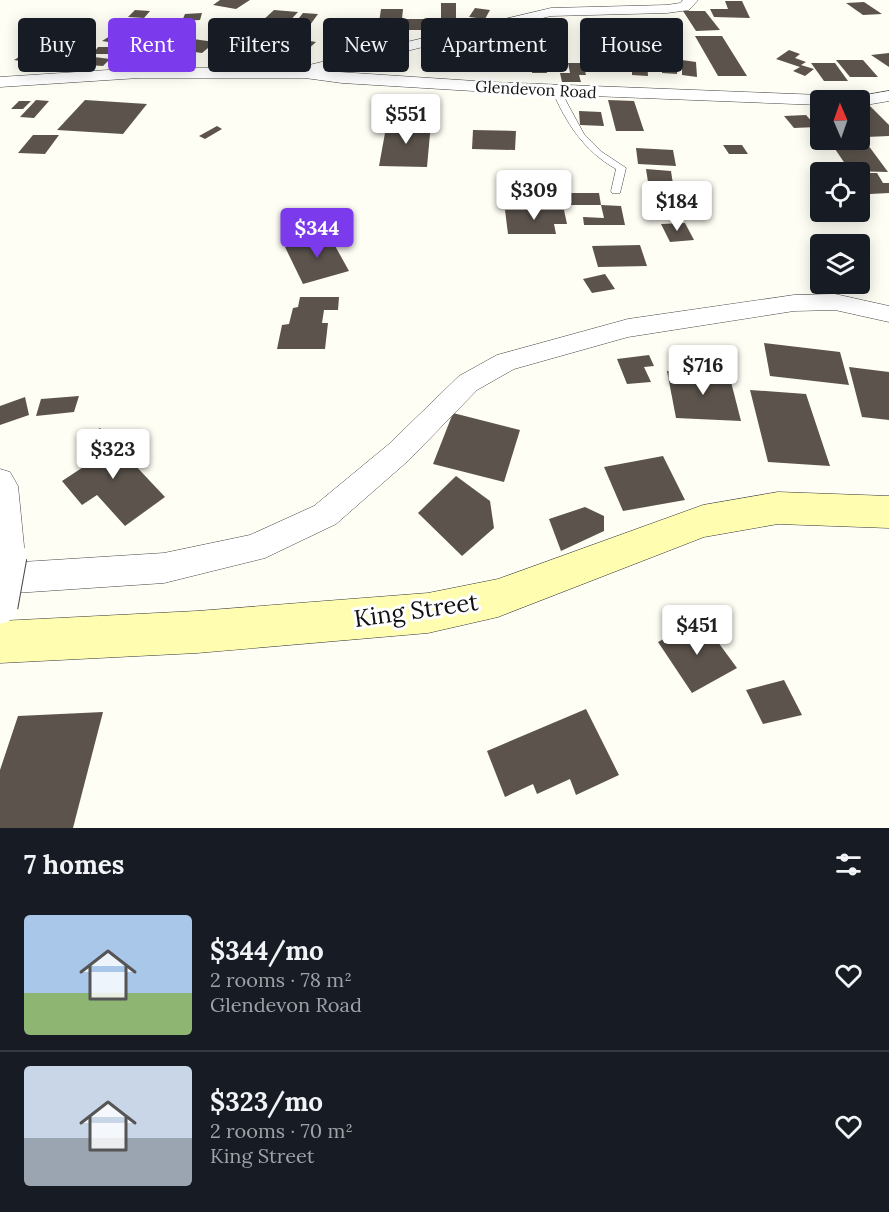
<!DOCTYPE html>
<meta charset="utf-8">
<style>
body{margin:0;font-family:Lora,serif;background:#20242c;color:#f1f3f6;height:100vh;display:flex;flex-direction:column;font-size:22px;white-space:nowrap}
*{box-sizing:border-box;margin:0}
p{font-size:20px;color:#9ea1a6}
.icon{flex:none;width:33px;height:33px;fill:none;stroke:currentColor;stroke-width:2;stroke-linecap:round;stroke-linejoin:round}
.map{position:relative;height:828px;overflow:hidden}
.panel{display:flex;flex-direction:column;background:#171b24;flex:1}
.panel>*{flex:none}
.hud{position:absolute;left:18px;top:18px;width:854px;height:54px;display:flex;gap:12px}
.needle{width:39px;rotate:358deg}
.controls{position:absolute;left:810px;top:90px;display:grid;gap:12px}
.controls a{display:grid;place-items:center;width:60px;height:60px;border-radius:6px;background:#171b24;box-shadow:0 3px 15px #0003;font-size:30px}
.price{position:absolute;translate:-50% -51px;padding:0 14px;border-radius:6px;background:#fff;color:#222;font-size:20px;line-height:39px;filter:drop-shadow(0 2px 3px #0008)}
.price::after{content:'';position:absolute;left:50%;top:36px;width:18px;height:14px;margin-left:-9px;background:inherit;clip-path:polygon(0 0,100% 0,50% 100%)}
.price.on{background:#7c3aed;color:#fff}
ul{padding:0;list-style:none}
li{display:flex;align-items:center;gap:18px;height:150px;padding:0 24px}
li+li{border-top:2px solid #363941}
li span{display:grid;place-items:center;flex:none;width:168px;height:120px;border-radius:6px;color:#555}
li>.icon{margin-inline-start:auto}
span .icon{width:72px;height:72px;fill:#fffc;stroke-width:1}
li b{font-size:26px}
h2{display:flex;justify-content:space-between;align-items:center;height:72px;padding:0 24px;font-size:26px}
.tag{padding:0 21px;border-radius:6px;background:#171b24;box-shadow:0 3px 15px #0003;font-size:21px;line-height:54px}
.tag.on{background:#7c3aed;color:#fff}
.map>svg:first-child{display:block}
</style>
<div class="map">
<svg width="889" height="828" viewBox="0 0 889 828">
<rect width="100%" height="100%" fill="#fffef5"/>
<g fill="#5b534c">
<path d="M220,0h30l-14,9 -23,-4z"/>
<path d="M725,1h17l8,17 -36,-1 -4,-8h18z"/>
<path d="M864,2l18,12 -19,1 -17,-12z"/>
<rect x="441" y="3" width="15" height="18"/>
<path d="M475,8l15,2 -5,9 -16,-2z"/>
<path d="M381,9h22l-2,20h-23z"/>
<path d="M135,10l15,1 -6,7 -16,-1z"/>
<path d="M274,10l24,2 -12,13 -25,-3z"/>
<path d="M683,11h22l15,19 -24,1z"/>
<path d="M202,13l-2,7 -18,1 3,-7z"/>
<path d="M303,13l15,1 -8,11 -11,-1 5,-6h-5z"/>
<path d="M229,18l16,1 -15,15 -15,-2z"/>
<path d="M406,19h20v11h-21z"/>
<path d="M625,19l18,1v7l-18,-2z"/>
<path d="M80,26h14l-7,12h-14z"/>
<path d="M38,30h16l-9,11h-16z"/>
<path d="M505,30h17l1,9h-17z"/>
<path d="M115,33l19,3 -13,8 -19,-3z"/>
<path d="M695,36h27l25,40h-29z"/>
<path d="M478,37l19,2 -4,8 -19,-3z"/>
<path d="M193,39l22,3 -13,11 -22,-3z"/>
<path d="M297,39l19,3 -10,9 -19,-2z"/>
<path d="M129,40h17l-9,18 -17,1z"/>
<path d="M518,41h15l1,15h-15z"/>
<path d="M246,46l28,1 -6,10 -28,-1z"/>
<path d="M98,47h15l-4,7h-16z"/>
<path d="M34,48l23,4 -20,12 -23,-4z"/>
<path d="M152,50h17l-2,5h-5l-3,5h-12z"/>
<path d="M789,50l11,4 -5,4 11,4 -5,3 13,4 -9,7 -12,-5 7,-4 -24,-8z"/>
<path d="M70,52h14l-7,10h-15z"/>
<path d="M889,53v14l-18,-12z"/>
<path d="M463,55l8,11 -23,4 -8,-12z"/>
<path d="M497,55h14l1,11h-14z"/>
<path d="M94,57l16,2 -7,7 -16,-1z"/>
<path d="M663,58l15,2 -1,14 -15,-1z"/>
<path d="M682,60l14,2 1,15 -15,-2z"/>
<path d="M836,60h27l15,17h-28z"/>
<path d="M632,61l15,1 1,14 -16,-1z"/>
<path d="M568,63h15l3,12h-7l2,7h-19l-2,-9h10z"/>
<path d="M811,63h24l13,18h-24z"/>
<path d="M531,65h14l2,8h-15z"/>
<path d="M36,100l13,1 -15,17 -14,-1z"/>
<path d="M85,100l62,4 -24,30 -66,-4z"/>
<path d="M608,100l26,1 10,30h-28z"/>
<path d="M19,101h12l-8,8h-12z"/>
<path d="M870,106l19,19v11l-23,1 -6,-6v-24z"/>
<path d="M579,111l22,1 3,14 -24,-1z"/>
<path d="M806,115l11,12 -23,1 -10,-12z"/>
<path d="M387,122l44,1 -4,44 -48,-1z"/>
<path d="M217,126l5,3 -17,10 -6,-3z"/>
<path d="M473,130l43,1 -1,19 -43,-1z"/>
<path d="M33,135h26l-14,19 -27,-1z"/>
<path d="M723,145h19l6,9h-19z"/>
<path d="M853,145h15l20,27 -38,-1 -15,-22h21z"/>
<path d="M636,148l37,2 3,16 -38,-2z"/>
<path d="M646,169l25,2 2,13 -25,-2z"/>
<path d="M860,173h17l6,10h6v10l-19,1 -10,-15z"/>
<path d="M643,188l51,4 4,21 -53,-4z"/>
<path d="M569,193h30l2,12h-30z"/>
<path d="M601,205l20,1 4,19h-41l-1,-8 21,1z"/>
<path d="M505,210h59l3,14h-13l2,10h-48z"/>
<path d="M685,223l9,17 -24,2 -9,-18z"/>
<path d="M329,235l20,36 -46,13 -18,-37z"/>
<path d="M640,245l7,21 -49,1 -6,-21z"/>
<path d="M605,274l10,15 -23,4 -9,-14z"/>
<path d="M300,297h39l-1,13h-14l-2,13h6l-3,26h-48l5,-24 7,-1 4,-16 5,-1z"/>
<path d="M764,343l76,9 9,33 -79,-9z"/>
<path d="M649,355l5,11 -10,1 7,15 -24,2 -10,-25z"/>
<path d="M849,367l40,5v48l-27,-3z"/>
<path d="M667,371l62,3 12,47 -65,-3z"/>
<path d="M750,390l56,4 24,72 -62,-4z"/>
<path d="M79,396l-5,16 -38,4 5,-17z"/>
<path d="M25,397l4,18 -29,10v-19z"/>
<path d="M453,413l67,17 -16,52 -71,-18z"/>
<path d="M100,428l65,69 -40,29 -28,-31 -15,10 -20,-24 32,-21 -17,-17z"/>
<path d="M663,456l22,44 -62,11 -19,-44z"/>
<path d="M456,476l34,25 4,27 -32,28 -44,-43z"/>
<path d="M585,507l19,9v15l-43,20 -12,-32z"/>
<path d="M701,619l36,49 -45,25 -34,-51z"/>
<path d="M784,680l18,35 -39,9 -17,-34z"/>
<path d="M586,709l33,66 -43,20 -6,-16 -33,15 -4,-10 -28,13 -18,-46z"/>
<path d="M103,712l-30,116h-73v-58l18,-54z"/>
</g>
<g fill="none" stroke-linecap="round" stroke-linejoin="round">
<g stroke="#444" stroke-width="1">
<path id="lane" d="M553,88h6l25,46 18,18 24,16 -6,25h-8l-1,-2 5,-22c-32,-18 -50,-46 -64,-79z"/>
</g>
<g stroke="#444" stroke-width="1">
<g id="street">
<path d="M683,0h15l-9,10 -22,3 -116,3 -227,55 166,11 331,13 6,1 3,4h-10v5l-330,-13 -148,-9 -37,-5h-166l-139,9v-10l139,-9h168l2,-3 242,-57 116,-3 13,-2z"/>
<path d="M889,91v10l-29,5v-6h-8l2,-3z"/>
<path d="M835,294l54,12v16l-54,-12 -41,1 -166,26 -114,32 -37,21 -68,70 -73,64 -71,34 -101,25 -164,11v-125l10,3 8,14 7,70 -3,6 142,-9 86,-18 64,-29 75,-62 70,-68 38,-21 131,-36 166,-24z"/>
</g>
</g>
<g stroke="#333" stroke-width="1">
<path id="secondary" d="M778,492l111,4v32l-111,-4 -74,13 -206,80 -70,16 -231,20 -197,10v-42l197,-10 231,-18 70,-14 205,-74z"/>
</g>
<use href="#lane" fill="#fff" fill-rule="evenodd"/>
<use href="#street" fill="#fff" fill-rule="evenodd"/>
<use href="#secondary" fill="#fffdb0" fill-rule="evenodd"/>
<g stroke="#444" stroke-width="37" stroke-linecap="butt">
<path id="street-bridge" d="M0,606l9,-50"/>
</g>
<use href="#street-bridge" stroke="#fff" stroke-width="35"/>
</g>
<g text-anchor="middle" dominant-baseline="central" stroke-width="6" stroke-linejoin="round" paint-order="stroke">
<g font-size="16" fill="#111" stroke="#fff">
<text transform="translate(536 89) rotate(3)">Glendevon Road</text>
</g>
<g font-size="24" fill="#111" stroke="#fff">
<text transform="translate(416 610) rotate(-8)">King Street</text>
</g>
</g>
</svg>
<div class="controls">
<a><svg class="needle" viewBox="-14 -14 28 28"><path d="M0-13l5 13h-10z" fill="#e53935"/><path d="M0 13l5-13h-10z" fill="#9ea1a6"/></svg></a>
<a><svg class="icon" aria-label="locate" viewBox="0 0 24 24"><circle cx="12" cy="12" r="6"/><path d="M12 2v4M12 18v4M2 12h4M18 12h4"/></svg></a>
<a><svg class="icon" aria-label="layers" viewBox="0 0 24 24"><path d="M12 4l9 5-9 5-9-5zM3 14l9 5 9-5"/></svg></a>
</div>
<b class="price" style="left:406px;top:145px">$551</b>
<b class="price" style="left:534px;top:221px">$309</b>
<b class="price" style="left:677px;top:232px">$184</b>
<b class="price on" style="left:317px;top:259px">$344</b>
<b class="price" style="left:703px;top:396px">$716</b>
<b class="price" style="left:113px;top:480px">$323</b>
<b class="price" style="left:697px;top:656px">$451</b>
<div class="hud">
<a class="tag">Buy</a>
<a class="tag on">Rent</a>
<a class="tag">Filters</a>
<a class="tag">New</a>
<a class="tag">Apartment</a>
<a class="tag">House</a>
</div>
</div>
<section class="panel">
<h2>7 homes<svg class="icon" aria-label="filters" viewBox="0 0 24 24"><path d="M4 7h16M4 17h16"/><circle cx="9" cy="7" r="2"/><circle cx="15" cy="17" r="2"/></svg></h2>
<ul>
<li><span style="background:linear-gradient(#a9c7e8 65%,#8fb573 0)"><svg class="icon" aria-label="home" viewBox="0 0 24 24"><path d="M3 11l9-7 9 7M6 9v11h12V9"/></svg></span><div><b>$344/mo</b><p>2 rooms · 78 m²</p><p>Glendevon Road</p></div><svg class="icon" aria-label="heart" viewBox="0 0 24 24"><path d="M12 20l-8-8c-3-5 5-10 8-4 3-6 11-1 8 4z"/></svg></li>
<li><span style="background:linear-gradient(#c9d6e8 60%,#9aa5b1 0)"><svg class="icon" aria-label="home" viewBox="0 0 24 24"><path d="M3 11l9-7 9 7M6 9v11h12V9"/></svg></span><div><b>$323/mo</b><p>2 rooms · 70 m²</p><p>King Street</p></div><svg class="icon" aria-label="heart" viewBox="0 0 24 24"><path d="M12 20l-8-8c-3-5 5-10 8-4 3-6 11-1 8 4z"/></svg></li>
</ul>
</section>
